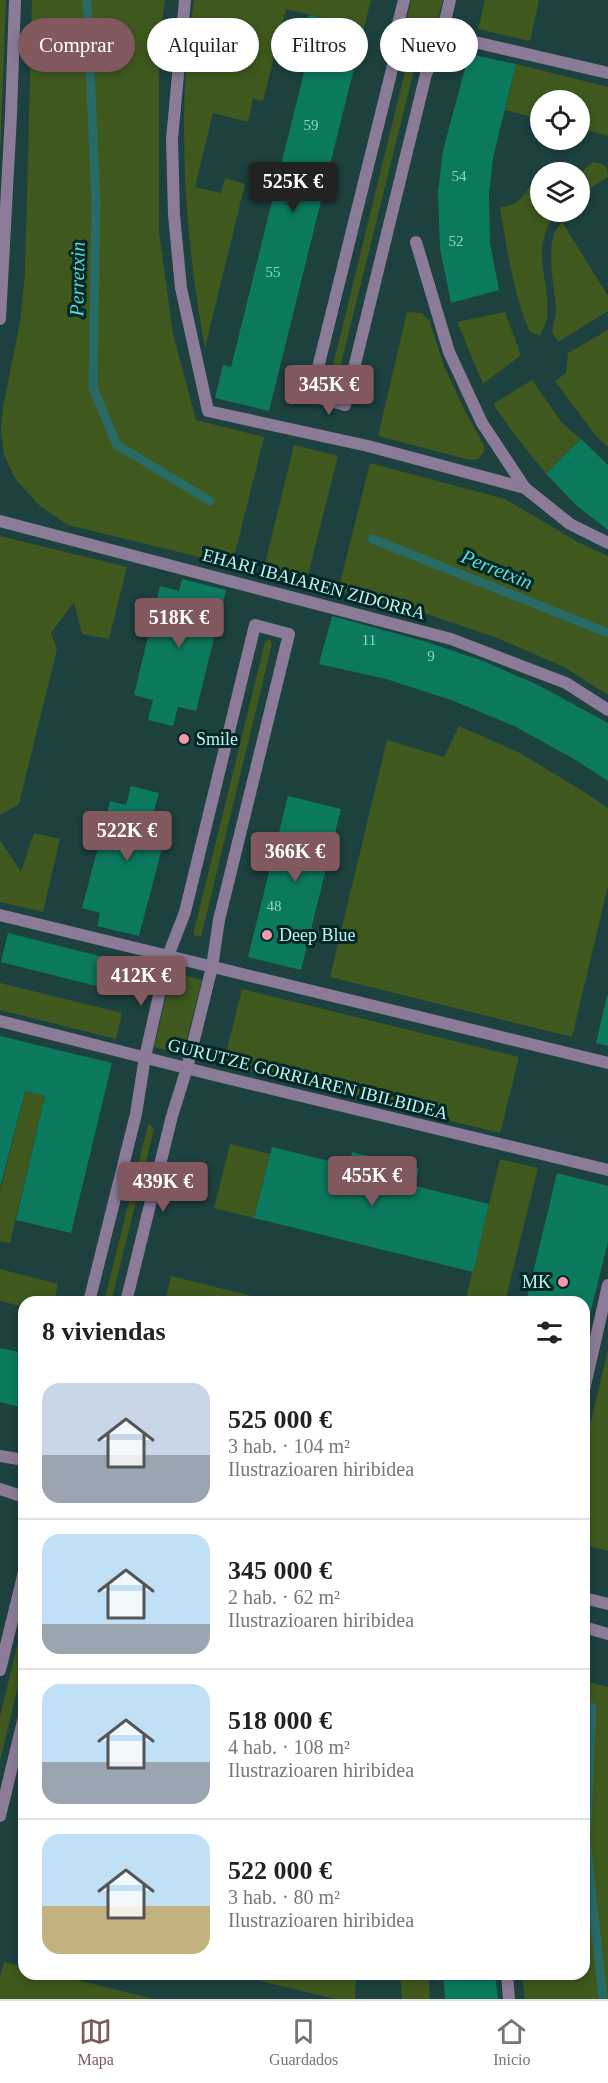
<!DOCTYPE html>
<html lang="es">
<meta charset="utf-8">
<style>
body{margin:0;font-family:Georgia,serif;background:#f2f2f2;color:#222;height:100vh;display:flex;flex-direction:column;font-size:22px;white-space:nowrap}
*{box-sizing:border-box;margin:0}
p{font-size:20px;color:#767676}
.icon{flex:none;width:33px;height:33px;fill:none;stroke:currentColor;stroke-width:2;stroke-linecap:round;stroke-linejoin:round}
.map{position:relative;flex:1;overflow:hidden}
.side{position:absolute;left:18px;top:1296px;width:572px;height:684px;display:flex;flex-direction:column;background:#fff;border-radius:18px;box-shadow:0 3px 9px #0003}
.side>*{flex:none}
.guide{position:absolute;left:18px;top:18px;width:573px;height:54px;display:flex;gap:12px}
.buttons{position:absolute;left:530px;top:90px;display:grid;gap:12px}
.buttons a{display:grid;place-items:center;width:60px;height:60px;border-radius:50%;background:#fff;box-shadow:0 3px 9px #0003;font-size:30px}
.price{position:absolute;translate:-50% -51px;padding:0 14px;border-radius:6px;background:#80585e;color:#fff;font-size:20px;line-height:39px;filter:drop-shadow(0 2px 3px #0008)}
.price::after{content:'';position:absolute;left:50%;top:36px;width:18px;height:14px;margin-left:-9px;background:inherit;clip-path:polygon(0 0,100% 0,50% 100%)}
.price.current{background:#222;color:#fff}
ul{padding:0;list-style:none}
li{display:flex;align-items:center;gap:18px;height:150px;padding:0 24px}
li+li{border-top:2px solid #e0e0e0}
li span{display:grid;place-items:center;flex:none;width:168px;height:120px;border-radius:18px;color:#555}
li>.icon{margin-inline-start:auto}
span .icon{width:72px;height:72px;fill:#fffc;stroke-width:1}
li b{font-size:26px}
h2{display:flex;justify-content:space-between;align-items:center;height:72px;padding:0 24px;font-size:26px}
.tag{padding:0 21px;border-radius:27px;background:#fff;box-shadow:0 3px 9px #0003;font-size:21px;line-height:54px}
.tag.current{background:#80585e;color:#fff}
.dock{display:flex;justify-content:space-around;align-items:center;height:84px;border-top:2px solid #e0e0e0;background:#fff;font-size:16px;color:#767676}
.dock a{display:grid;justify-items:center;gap:3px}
.dock .current{color:#80585e}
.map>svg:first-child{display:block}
</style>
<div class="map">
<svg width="608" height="1999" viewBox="0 0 608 1999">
<rect width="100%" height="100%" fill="#1c413e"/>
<g fill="#3e581d">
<path d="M0,0h6l-6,154z"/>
<path d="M32,0h133l-6,46v186l14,102 23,86 68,17 -32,128 -164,-40 -28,-19 -24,-26 -12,-25 -3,-25 2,-23 17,-85 5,-50z"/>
<path d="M194,0h177l-7,28 -78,-19 -23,92 -10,-2 -5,23 -35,-9 -18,74 26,6 4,-15 20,6 -40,164c-17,-92 -25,-187 -19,-280 1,-22 5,-45 8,-68z"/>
<path d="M411,0h32l-11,44 -11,-2 -86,346 -4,2 -3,-4 85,-347 -10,-3z"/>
<path d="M485,0h54l-9,41 -52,-12z"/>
<path d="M516,64l92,23v49l-29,-8v-28h-39v19l-35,-9z"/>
<path d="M593,162c11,2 15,3 15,15l-29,18v-21z"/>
<path d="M530,186h10v26h16c-28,43 -5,63 -9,106 -1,6 -5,12 -7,18l-10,-4c-17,-39 -23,-83 -30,-125 16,-1 22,-8 30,-21z"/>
<path d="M562,222l46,74v15l-50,31 -6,-10c1,-8 4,-16 4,-23 -1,-25 -14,-68 6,-87z"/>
<path d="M407,312l14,1 8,7 15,46 21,45 18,32 2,8 -7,8 -8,1 -92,-24z"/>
<path d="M505,312l16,43 -38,29 -26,-62z"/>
<path d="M608,330v117l-12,-11 -41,-55 11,-8 2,-20z"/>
<path d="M532,380l30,43 19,16 -35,35 -32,-40 -21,-30z"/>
<path d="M294,445l44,11 -32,127 -43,-11z"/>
<path d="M370,463l135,36 73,43 30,14v139l-44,-28 -67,-29 -73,-25 -86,-22z"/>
<path d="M0,536l127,31 -18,72 -27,-5 -8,-32 -23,31 6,16 -38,155 -19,11z"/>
<path d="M270,639l2,5 -71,293 -8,-2 72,-293z"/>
<path d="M459,726l61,27 63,38 25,17v78l-36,151 -242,-60 57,-237 57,17z"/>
<path d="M34,833l26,6 -17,73 -43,-10v-62l21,32z"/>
<path d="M172,972l30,8 -19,74 -29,-7z"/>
<path d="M0,983l122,30 -6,26 -116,-29z"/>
<path d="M242,989l277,68 -19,76 -277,-68z"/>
<path d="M25,1091l20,5 -35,147 -10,-2v-50z"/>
<path d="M148,1125h2l4,4 -43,173h-7z"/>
<path d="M230,1144l40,10 -16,64 -40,-10z"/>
<path d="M500,1159l38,9 -33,134h-40z"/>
<path d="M0,1269l58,15 -4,18h-30v5l-24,-6z"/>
<path d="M171,1276l105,26h-111z"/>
<path d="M608,1350v201l-24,-6v-95z"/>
<path d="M24,1619v43l-24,99v-45z"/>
<path d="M584,1681l24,6v312h-83l-3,-25h62z"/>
<path d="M4,1962l20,5v7h29l101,25h-154v-22z"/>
<path d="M231,1974h125l-1,25h-19z"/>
<path d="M400,1974h28l2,25h-28z"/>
</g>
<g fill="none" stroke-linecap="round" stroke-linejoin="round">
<g stroke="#286a66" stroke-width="9">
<path d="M87,0l9,203 -3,185 24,57 93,56"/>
<path d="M372,539l236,94"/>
<path d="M592,1707l-6,133 17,159"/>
</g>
</g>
<g fill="#0b795d">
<path d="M309,15l55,13 -95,383 -54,-13 8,-33 8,2 78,-315 -9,-2z"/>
<path d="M469,54l47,10 -23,94 -4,36 1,49 9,47 -48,13 -11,-55 -2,-56 5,-42z"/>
<path d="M581,439l27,26v65l-31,-24 -31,-32z"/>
<path d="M182,579l44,11 -30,121 -18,-4 -5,19 -25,-6 5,-20 -19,-5 26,-109 19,5z"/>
<path d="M332,616l95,26 56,19 55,24 70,38v58l-34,-22 -60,-33 -63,-26 -65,-21 -67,-15z"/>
<path d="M131,786l28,7 -6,21 17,4 -31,118 -42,-10 3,-13 -18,-5 28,-107 16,4z"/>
<path d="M288,796l53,13 -40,161 -53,-13z"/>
<path d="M8,933l103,26 -7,29 -103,-26z"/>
<path d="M607,996h1v50l-12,-3z"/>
<path d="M0,1036l112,27 -41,170 -55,-13 29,-124 -20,-5 -25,97z"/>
<path d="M272,1147l77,19 3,-14 67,16 -4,18 74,18 -16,68 -219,-54z"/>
<path d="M557,1173l51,13v56l-24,96v-36h-58z"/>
<path d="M0,1348l24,5v55l-24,-6z"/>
<path d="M443,1974h52l3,25h-53z"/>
</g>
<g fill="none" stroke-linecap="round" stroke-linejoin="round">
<g stroke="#8b7b98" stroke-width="12">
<path d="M185,0l-13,139 2,76 7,73 27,123 160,35 157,42 45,36 38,19"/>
<path d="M466,40l142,33"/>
<path d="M416,242l33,110 33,71 43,65"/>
<path d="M0,319l11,-204 4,-115"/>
<path d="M0,521l451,118 115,44 42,27"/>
<path d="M0,915l608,148"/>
<path d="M0,1021l214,54 394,95"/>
<path d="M584,1390l24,-105"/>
<path d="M507,1974l2,25"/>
</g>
<g stroke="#8b7b98" stroke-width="12">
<path d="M404,0l-7,28v21l-86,347 34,9 81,-331 13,-27 11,-47"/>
<path d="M89,1302l47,-188 9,-57 23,-101 17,-44 70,-287 34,9 -70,286 -7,47 -25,101 -15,48 -46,186"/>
<path d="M0,1456l24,4"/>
<path d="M0,1489l24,8"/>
<path d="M584,1598l24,6"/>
<path d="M584,1627l24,7"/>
<path d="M0,1670l24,-98"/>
<path d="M0,1816l24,-99"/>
</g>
</g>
<g fill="#f39aa8" stroke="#002725" stroke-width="2">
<circle cx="184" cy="739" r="6"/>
<circle cx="267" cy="935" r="6"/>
<circle cx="563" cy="1282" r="6"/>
</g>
<g text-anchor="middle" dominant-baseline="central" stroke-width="6" stroke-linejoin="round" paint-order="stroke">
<g font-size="15" fill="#92d4ca">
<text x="311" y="125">59</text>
<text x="459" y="176">54</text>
<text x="456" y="241">52</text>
<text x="273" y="272">55</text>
<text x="369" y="640">11</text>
<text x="431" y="656">9</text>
<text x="274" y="906">48</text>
</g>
<g font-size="18" fill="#bff3ef" stroke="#002725">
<text transform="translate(314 584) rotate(15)">EHARI IBAIAREN ZIDORRA</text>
<text transform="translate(308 1079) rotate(14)">GURUTZE GORRIAREN IBILBIDEA</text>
</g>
<g font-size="18" fill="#bff3ef" stroke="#002725" text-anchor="start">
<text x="196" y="739">Smile</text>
<text x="279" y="935">Deep Blue</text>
<text x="551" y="1282" text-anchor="end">MK</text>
</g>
<g font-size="20" font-style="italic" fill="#5ae0d8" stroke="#002725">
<text transform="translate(77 279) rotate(-89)">Perretxin</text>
<text transform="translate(497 569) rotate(22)">Perretxin</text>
</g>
</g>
</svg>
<div class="buttons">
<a><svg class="icon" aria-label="locate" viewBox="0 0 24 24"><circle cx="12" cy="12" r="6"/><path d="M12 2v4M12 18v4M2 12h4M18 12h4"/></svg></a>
<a><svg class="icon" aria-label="layers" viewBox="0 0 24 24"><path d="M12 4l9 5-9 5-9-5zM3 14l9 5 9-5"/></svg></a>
</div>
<b class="price current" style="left:293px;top:213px">525K €</b>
<b class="price" style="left:329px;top:416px">345K €</b>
<b class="price" style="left:179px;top:649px">518K €</b>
<b class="price" style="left:127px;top:862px">522K €</b>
<b class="price" style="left:295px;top:883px">366K €</b>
<b class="price" style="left:141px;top:1007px">412K €</b>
<b class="price" style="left:372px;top:1207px">455K €</b>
<b class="price" style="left:163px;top:1213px">439K €</b>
<div class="guide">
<a class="tag current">Comprar</a>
<a class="tag">Alquilar</a>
<a class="tag">Filtros</a>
<a class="tag">Nuevo</a>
</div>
<section class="side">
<h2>8 viviendas<svg class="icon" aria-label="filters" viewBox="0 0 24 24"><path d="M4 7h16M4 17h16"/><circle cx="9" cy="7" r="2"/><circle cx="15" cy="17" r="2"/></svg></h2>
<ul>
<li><span style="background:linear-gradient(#c9d6e8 60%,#9aa5b1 0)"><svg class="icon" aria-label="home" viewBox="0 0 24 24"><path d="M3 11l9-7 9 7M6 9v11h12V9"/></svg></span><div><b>525 000 €</b><p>3 hab. · 104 m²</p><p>Ilustrazioaren hiribidea</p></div></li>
<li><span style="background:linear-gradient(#bfe0f5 75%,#9aa5b1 0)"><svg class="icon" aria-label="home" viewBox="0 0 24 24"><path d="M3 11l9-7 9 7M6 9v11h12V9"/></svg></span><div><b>345 000 €</b><p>2 hab. · 62 m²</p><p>Ilustrazioaren hiribidea</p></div></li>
<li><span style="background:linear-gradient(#bfe0f5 65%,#9aa5b1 0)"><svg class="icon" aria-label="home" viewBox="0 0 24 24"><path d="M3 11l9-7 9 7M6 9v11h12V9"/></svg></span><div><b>518 000 €</b><p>4 hab. · 108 m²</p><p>Ilustrazioaren hiribidea</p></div></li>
<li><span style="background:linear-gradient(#bfe0f5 60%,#c2b280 0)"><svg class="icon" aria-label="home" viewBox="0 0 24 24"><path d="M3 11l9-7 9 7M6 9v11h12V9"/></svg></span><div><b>522 000 €</b><p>3 hab. · 80 m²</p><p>Ilustrazioaren hiribidea</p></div></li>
</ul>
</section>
</div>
<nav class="dock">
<a class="current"><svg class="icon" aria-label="map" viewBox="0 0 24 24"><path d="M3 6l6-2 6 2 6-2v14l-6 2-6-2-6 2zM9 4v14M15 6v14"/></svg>Mapa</a>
<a><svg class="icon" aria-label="saved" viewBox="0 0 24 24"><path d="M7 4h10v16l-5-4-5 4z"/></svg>Guardados</a>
<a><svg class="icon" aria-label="home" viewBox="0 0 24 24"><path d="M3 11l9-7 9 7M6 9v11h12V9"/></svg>Inicio</a>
</nav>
